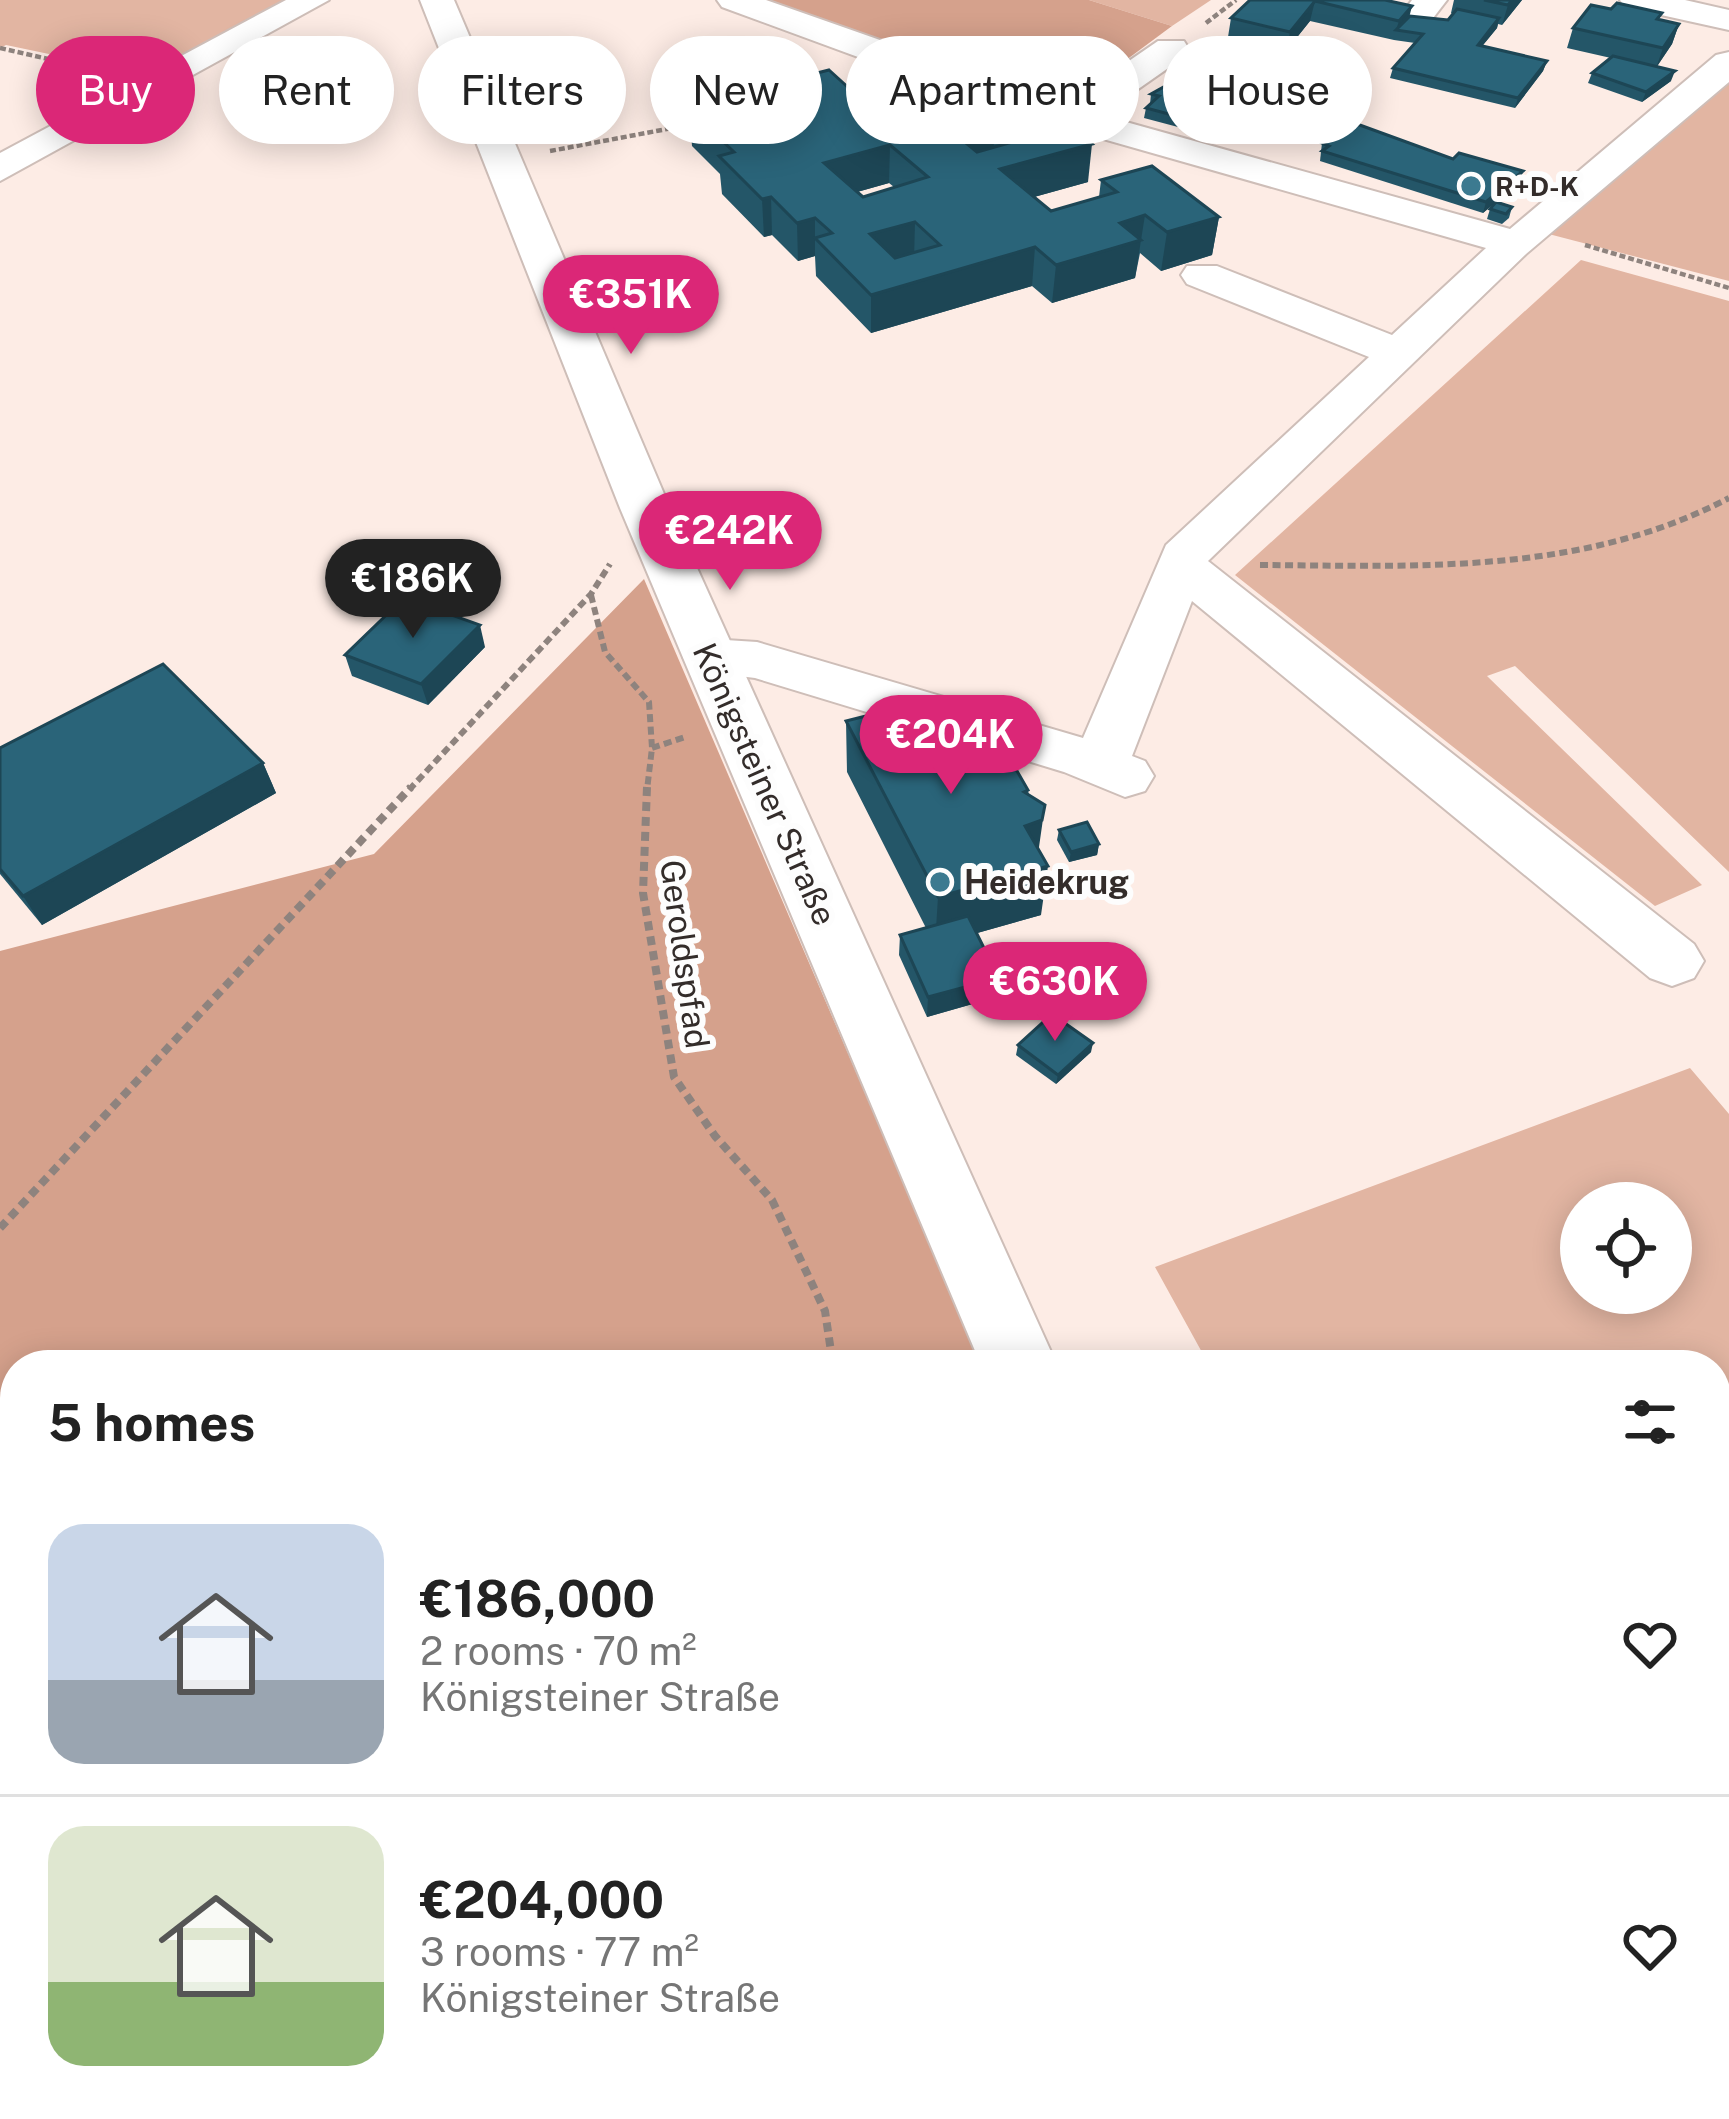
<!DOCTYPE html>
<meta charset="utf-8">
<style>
body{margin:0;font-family:"Public Sans",sans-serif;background:#f6f6f6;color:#222;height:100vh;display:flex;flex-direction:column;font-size:45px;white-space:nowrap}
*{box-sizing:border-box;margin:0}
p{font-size:39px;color:#767676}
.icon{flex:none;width:66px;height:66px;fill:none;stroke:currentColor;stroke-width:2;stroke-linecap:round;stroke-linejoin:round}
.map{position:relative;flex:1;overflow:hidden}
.drawer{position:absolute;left:0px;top:1350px;width:1731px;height:771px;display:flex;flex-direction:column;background:#fff;border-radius:48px 48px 0 0;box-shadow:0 6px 30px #0003}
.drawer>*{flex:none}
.top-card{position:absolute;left:36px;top:36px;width:1659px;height:108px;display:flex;gap:24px}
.fabs{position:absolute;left:1560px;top:1182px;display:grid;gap:24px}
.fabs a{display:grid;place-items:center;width:132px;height:132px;border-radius:50%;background:#fff;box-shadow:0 6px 30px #0003;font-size:60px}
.price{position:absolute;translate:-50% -102px;padding:0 27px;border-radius:42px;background:#db2777;color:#fff;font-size:39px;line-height:78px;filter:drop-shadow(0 3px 6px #0008)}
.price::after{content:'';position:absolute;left:50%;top:72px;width:36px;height:27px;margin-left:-18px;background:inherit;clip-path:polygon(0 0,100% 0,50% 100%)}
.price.current{background:#222;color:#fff}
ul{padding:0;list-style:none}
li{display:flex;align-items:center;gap:36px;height:300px;padding:0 48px}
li+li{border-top:3px solid #e0e0e0}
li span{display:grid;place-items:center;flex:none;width:336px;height:240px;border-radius:36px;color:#555}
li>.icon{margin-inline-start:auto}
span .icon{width:144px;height:144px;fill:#fffc;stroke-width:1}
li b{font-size:51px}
h2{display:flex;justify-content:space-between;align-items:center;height:144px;padding:0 48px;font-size:51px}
.tag{padding:0 42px;border-radius:54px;background:#fff;box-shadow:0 6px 30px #0003;font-size:42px;line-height:108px}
.tag.current{background:#db2777;color:#fff}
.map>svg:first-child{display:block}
</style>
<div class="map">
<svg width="1729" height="2119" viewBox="0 0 1729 2119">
<rect width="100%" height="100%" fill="#fdece5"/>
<g fill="#e2b5a2" fill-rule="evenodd">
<path d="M0,0h286l-132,76 -148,-31 -6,3z"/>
<path d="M1089,0h122l-39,26z"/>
<path d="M1729,66v215l-188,-49z"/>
<path d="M1581,260l148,41v571l-214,-206 -28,10 215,209 -47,21 -420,-331z"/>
<path d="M1690,1068l39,46v1005h-104l-7,-13h98v-741h-507l-54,-98zM1581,1203h90v90h-90z"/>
</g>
<g fill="#d5a18c">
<path d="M758,0h331l83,26 -108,80z"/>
<path d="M644,579l338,786h-967v741h1286l5,13h-1306v-1168l374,-97z"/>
</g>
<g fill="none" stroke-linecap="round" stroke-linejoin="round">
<g stroke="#cebeb8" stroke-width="4">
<g id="minor">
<path d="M286,0h43l-329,181v-28z"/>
<path d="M717,0h49l299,105 93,-64h26l5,8 -5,8 -83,58 409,114 206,-174 13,-3v30l-203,172 -318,307 486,383 10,17 -10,17 -22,8 -22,-8 -458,-377 -60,155 13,5 9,15 -9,15 -20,6 -61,-25 -309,-94 -64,-8 -8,-13 8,-13 19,-5 47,3 326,96 83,-193 203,-188 -182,-73 -6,-9 6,-9h30l175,69 94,-87 -481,-137 -283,-104z"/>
<path d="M1412,0h35l-17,22 -12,3 -17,-10z"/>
<path d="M1620,0h65l44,10v20l-104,-23z"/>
</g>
</g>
<g stroke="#cebeb8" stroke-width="4">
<g id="major">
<path d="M420,0h34l216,508 387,857h-76l-361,-857z"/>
<path d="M1293,2106h98l6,13h-98z"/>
</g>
</g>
<g stroke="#8e837e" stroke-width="4.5" stroke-dasharray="6 3" stroke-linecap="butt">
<path d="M1206,23l30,-23"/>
<path d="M0,48l92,21"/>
<path d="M750,51l37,35"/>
<path d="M550,151l149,-28"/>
<path d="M1585,245l144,43"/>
</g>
<g stroke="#8e837e" stroke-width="6" stroke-dasharray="8 4.5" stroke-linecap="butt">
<path d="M1260,565c161,1 322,10 469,-67"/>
<path d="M591,595l14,57 44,50 3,46 -5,42"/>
<path d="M652,748l33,-11"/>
<path d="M409,790l182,-196 19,-30"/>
</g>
<g stroke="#8e837e" stroke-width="8" stroke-dasharray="9 6" stroke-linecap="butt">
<path d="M647,787l-4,106 31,184 41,59 57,64 53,111 8,54"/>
<path d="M0,1228l411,-441"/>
</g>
<path stroke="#8e837e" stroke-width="9" stroke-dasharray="12 8" stroke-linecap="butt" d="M1104,2106l5,13"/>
<use href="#minor" fill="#fff" fill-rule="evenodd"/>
<use href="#major" fill="#fff" fill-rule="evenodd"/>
</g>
<g fill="#245668" fill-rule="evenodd">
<path d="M1250,0h135l25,16 38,4 5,-6 -2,-1 3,-13h68l-20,25 -4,-1 -1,4 -15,18 65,15 -4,10 -28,37 -125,-30 3,-10 22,-25 -21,-3 -84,-19 -24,30 -58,-14 3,-19z"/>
<path d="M1660,20l19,4 -7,20 -15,22 14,15 -29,21 -54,-19 4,-10 19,-15 -44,-10 6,-20z"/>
<path d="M1202,55l91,12 -37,19 -34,-8 1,-6 -22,-6z"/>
<path d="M975,72l113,110 -54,15 17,14 48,-14 2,-17 118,37 -7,38 -51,16 -21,-18 -5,25 -83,25 -20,-17 -161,47 -55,-57 -1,-20 -17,5 -26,-26 -8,2 -42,-43 -2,-20 -28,-28 -3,-37 34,-12v-10l43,-1 96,14zM889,183l5,4 -31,10 -6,-5z"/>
<path d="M1216,76l-2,10 -4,5 42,24 -25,25 -83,-22 2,-10 4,-4 1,-10 16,-10 1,-7z"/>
<path d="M1343,88l-2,10 -5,7 -15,-3 3,-10z"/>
<path d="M1322,143l201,28 -3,10 -37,32 -163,-52z"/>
<path d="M1512,207l-3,11 -7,6 -15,-5 3,-10z"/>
<path d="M485,647l-57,58 -76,-29 -7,-21z"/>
<path d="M846,721l125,31 57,38 11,60 2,65 -64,18 20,64 -70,20 -28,-62 1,-20 26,-7 -79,-156z"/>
<path d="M0,748l263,15 13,30 -234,132 -42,-51z"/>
<path d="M1059,830l40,14 -2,11 -28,7 -12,-22z"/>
<path d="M1018,1045l73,7 -35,32 -40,-29z"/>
</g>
<g fill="#1d4655">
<path d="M1512,0h10l-20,25 6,-20z"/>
<path d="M1315,1l-5,20 -24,30 4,-19z"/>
<path d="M1412,6l-5,20 -11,4 3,-9z"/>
<path d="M1499,18l-2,10 -22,27 3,-10z"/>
<path d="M1679,24l-7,20 -16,24 7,-20z"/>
<path d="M1295,57l-2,10 -37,19 2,-10z"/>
<path d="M1547,61l-4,10 -28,37 3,-10z"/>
<path d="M1675,71l-4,10 -29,21 4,-10z"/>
<path d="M1254,105l-2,10 -25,25 2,-10z"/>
<path d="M996,118l-3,37 -45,12 2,-37z"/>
<path d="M1092,144l-4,38 -90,25 2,-38z"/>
<path d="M890,145l-1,38 -64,18 -1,-38z"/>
<path d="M1523,171l-3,10 -37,32 3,-11z"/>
<path d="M771,197l1,38 -8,2 -2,-38z"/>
<path d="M1145,215l-10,63 -83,25 4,-38 64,-42z"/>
<path d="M1219,217l-7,38 -51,16 6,-39z"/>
<path d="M815,218v38l-17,5 -1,-38z"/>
<path d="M915,222l-1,38 -44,12v-38z"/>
<path d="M1035,247l-3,39 -161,47v-38z"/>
<path d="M480,625l5,22 -57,58 -7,-21z"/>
<path d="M263,763l13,30 -234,132 -19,-29z"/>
<path d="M1045,805l-7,49 10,12 -7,49 -106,30 3,-48 87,-71z"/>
<path d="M1099,844l-2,11 -28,7 2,-10z"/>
<path d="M999,978l-2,19 -70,20 1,-20z"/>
<path d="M1093,1043l-2,9 -35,32 2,-9z"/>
</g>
<g fill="#2a6479" stroke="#1d4655" stroke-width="3" fill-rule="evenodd">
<path d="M1250,0h135l27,6 -13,15 -84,-20 -25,31 -59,-14z"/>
<path d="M1484,0h28l-4,5z"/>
<path d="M1617,3l45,10 -5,6 22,5 -16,24 -90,-20 18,-23 20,4z"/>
<path d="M1457,9l42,9 -21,27 69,16 -29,37 -125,-30 30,-34 -27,-4 14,-14 38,4z"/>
<path d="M1228,40l67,17 -37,19 -34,-8 5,-5 -27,-8z"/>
<path d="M1613,56l62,15 -29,21 -54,-19z"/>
<path d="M1180,67l36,9 -11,14 49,15 -25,25 -83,-22 13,-12 -8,-2 25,-14 -8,-3z"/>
<path d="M829,70l33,30 113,-28 36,29 19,-5 62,48 -92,25 51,42 66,-19 -16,-12 51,-14 67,51 -52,15 -22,-17 -25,8 21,17 -85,25 -21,-18 -164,48 -56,-57 17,-5 -17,-15 -18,5 -26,-26 -9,2 -43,-43 15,-4 -45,-43 41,-15 -7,-7 34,-8 9,7zM996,118l27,21 -46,13 -27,-22zM890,145l38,32 -65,20 -39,-34zM915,222l25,23 -45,13 -25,-24z"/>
<path d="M1328,85l15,3 -4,7 -15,-3z"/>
<path d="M1357,124l96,35 6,-6 64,18 -37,31 -164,-51 7,-5 -7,-3z"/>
<path d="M1496,202l16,5 -6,7 -16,-5z"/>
<path d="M404,598l76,27 -59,59 -76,-29z"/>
<path d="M163,664l100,99 -240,133 -23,-27v-121z"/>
<path d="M941,697l30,55 31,-7 26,45 -4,2 21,13 -3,15 -17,6 23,40 -110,31 -92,-176z"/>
<path d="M1087,822l12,22 -28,8 -12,-22z"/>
<path d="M968,916l31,62 -71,19 -28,-62z"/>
<path d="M1052,1014l41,29 -35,32 -40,-30z"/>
</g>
<g fill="#3c7a90" stroke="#fdfdfd" stroke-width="4.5">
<circle cx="1471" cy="186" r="12"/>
<circle cx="940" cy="882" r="12"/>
</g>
<g text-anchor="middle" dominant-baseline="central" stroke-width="12" stroke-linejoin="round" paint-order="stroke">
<g font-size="27" font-weight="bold" fill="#332c2a" stroke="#fdfdfd" text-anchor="start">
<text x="1495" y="186">R+D-K</text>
</g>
<g font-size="33" fill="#332c2a" stroke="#fdfdfd">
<text transform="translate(765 784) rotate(66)">Königsteiner Straße</text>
<text transform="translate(685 954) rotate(82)">Geroldspfad</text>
</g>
<g font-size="33" font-weight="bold" fill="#332c2a" stroke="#fdfdfd" text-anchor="start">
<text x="964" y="882">Heidekrug</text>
</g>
</g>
</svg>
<div class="fabs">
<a><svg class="icon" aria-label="locate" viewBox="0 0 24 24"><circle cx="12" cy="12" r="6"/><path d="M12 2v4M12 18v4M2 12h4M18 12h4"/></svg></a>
</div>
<b class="price" style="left:631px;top:357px">€351K</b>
<b class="price" style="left:730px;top:593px">€242K</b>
<b class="price current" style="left:413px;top:641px">€186K</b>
<b class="price" style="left:951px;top:797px">€204K</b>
<b class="price" style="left:1055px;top:1044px">€630K</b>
<div class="top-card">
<a class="tag current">Buy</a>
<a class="tag">Rent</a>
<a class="tag">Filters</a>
<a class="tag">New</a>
<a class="tag">Apartment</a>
<a class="tag">House</a>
</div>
<section class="drawer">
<h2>5 homes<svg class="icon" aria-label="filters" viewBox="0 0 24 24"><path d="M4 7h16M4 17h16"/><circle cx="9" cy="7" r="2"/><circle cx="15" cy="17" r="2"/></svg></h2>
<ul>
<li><span style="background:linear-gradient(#c9d6e8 65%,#9aa5b1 0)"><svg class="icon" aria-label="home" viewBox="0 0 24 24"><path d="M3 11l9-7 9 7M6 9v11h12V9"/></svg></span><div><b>€186,000</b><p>2 rooms · 70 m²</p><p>Königsteiner Straße</p></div><svg class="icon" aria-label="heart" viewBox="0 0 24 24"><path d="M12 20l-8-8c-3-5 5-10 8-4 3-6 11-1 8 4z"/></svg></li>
<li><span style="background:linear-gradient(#dfe7d0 65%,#8fb573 0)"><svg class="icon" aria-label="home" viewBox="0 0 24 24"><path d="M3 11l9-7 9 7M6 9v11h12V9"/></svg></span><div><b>€204,000</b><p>3 rooms · 77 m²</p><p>Königsteiner Straße</p></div><svg class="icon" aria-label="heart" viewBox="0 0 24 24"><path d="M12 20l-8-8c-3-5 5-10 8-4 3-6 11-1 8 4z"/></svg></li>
</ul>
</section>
</div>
